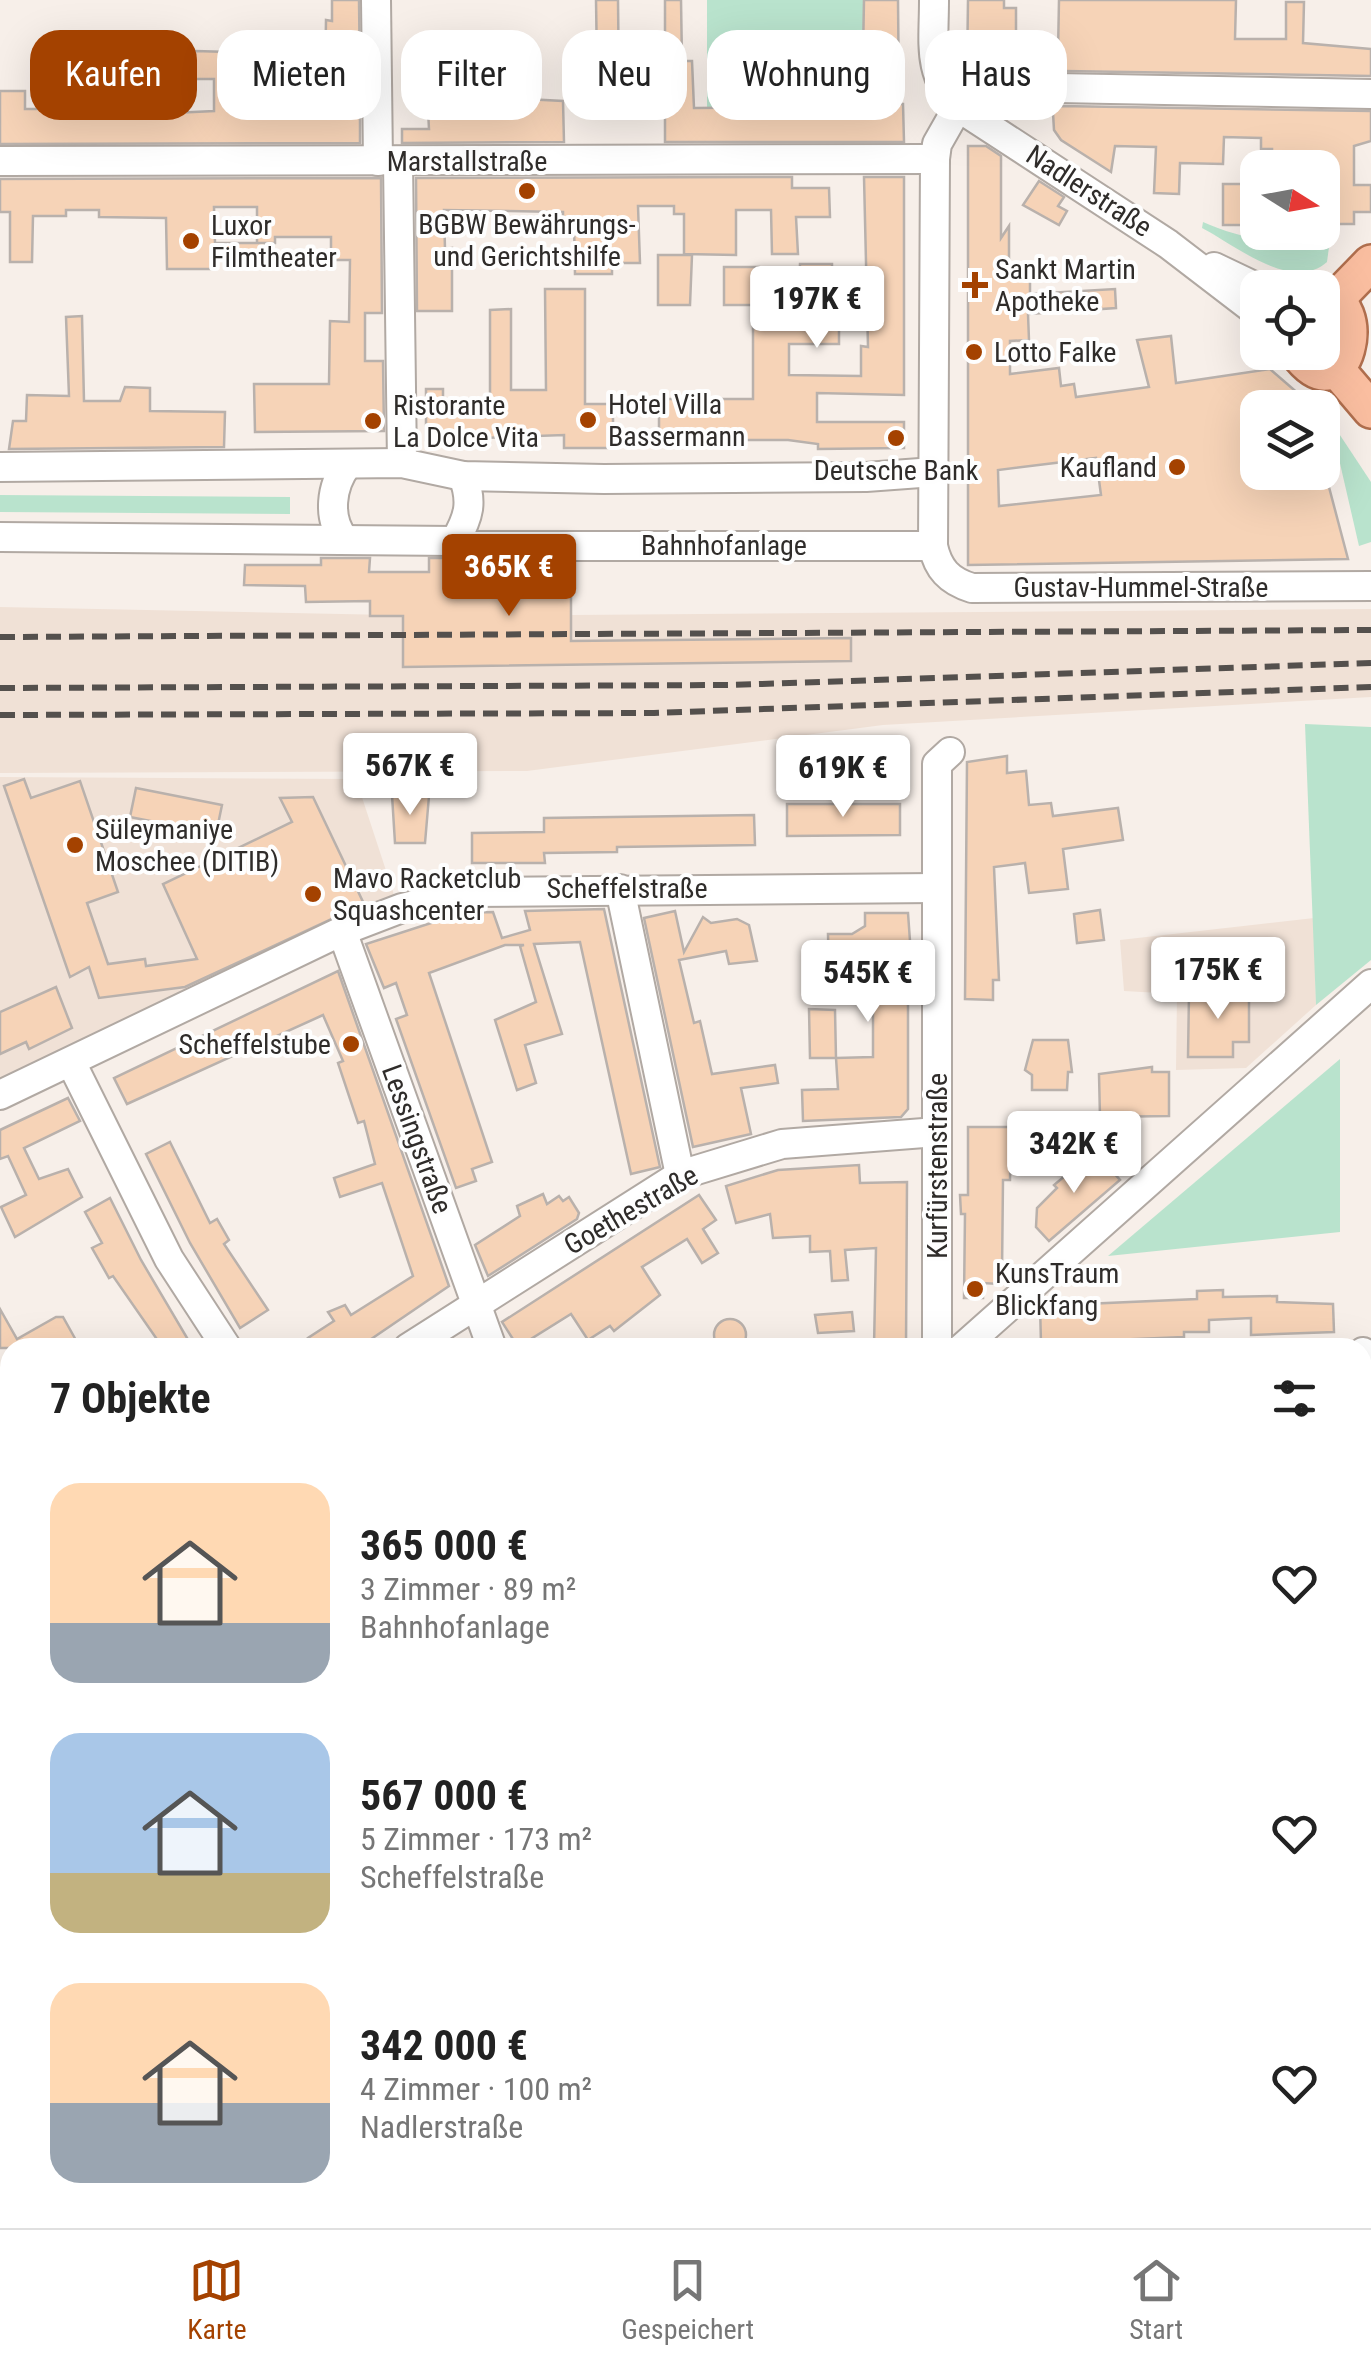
<!DOCTYPE html>
<html lang="de">
<meta charset="utf-8">
<style>
body{margin:0;font-family:"Roboto Condensed",sans-serif;background:#f2f2f2;color:#222;height:100vh;display:flex;flex-direction:column;font-size:38px;white-space:nowrap}
*{box-sizing:border-box;margin:0}
p{font-size:32px;color:#767676}
.icon{flex:none;width:55px;height:55px;fill:none;stroke:currentColor;stroke-width:2;stroke-linecap:round;stroke-linejoin:round}
.map{position:relative;flex:1;overflow:hidden}
.details{position:absolute;left:0px;top:1338px;width:1372px;height:892px;display:flex;flex-direction:column;background:#fff;border-radius:30px 30px 0 0;box-shadow:0 10px 40px #0002}
.details>*{flex:none}
.hud{position:absolute;left:30px;top:30px;width:1312px;height:90px;display:flex;gap:20px}
.needle{width:65px;rotate:101deg}
.buttons{position:absolute;left:1240px;top:150px;display:grid;gap:20px}
.buttons a{display:grid;place-items:center;width:100px;height:100px;border-radius:20px;background:#fff;box-shadow:0 10px 40px #0002;font-size:50px}
.price{position:absolute;translate:-50% -85px;padding:0 22px;border-radius:10px;background:#fff;color:#222;font-size:32px;line-height:65px;filter:drop-shadow(0 2px 5px #0008)}
.price::after{content:'';position:absolute;left:50%;top:60px;width:30px;height:22px;margin-left:-15px;background:inherit;clip-path:polygon(0 0,100% 0,50% 100%)}
.price.active{background:#a44200;color:#fff}
ul{padding:0;list-style:none}
li{display:flex;align-items:center;gap:30px;height:250px;padding:0 50px}
li span{display:grid;place-items:center;flex:none;width:280px;height:200px;border-radius:30px;color:#555}
li>.icon{margin-inline-start:auto}
span .icon{width:120px;height:120px;fill:#fffc;stroke-width:1}
li b{font-size:42px}
h2{display:flex;justify-content:space-between;align-items:center;height:120px;padding:0 50px;font-size:42px}
.pill{padding:0 35px;border-radius:30px;background:#fff;box-shadow:0 10px 40px #0002;font-size:35px;line-height:90px}
.pill.active{background:#a44200;color:#fff}
.menu{display:flex;justify-content:space-around;align-items:center;height:140px;border-top:2px solid #e0e0e0;background:#fff;font-size:28px;color:#767676}
.menu a{display:grid;justify-items:center;gap:5px}
.menu .active{color:#a44200}
.map>svg:first-child{display:block}
</style>
<div class="map">
<svg width="1371" height="2228" viewBox="0 0 1371 2228">
<rect width="100%" height="100%" fill="#f7efe9"/>
<g fill="#f0e1d6">
<path d="M0,607l441,9 930,-7v88l-488,28 -356,46 -527,2z"/>
<path d="M0,777l356,2 40,122 -396,179z"/>
<path d="M1314,918l2,87 -70,63 -70,2 1,-76 -53,-3 -4,-51z"/>
<path d="M10,1620v504l-10,9v-507z"/>
</g>
<g fill="#b9e3cd">
<path d="M707,0h157v104l-157,4z"/>
<path d="M1203,222c32,15 86,26 126,25l-2,15c-35,31 -92,-17 -125,-34z"/>
<path d="M1330,420l41,62v60l-12,4z"/>
<path d="M0,495l290,2v17l-290,-2z"/>
<path d="M1305,724l66,3v233l-55,45z"/>
<path d="M1340,1059v173l-232,24z"/>
<path d="M10,1895v226l-10,9v-229z"/>
</g>
<g fill="#f6d3b7" stroke="#b9b1ac" stroke-width="2.5" fill-rule="evenodd">
<path d="M332,0h27l1,80 -35,1 1,-61 6,1z"/>
<path d="M596,0h22l1,90h-22v-8h-27v-16l27,-1z"/>
<path d="M665,0h16l1,61h10l2,47 168,-1 2,-107h34l1,104h4l1,38h-239z"/>
<path d="M968,0h36v8h12v46l42,-1 1,-53h177l-1,39h51v-37h18l-1,41 68,6v27l-365,-6 -39,3z"/>
<path d="M195,51l35,1 -1,38 66,-1v18l22,1v5l43,-1v31l-360,1v-53h25v18h84v7l105,-5v-32h-20z"/>
<path d="M526,77v22l37,2 1,41 -162,1v-14h27l-1,-19h19v-9h43l-1,-23z"/>
<path d="M1060,106l311,5v30l-17,5v39h17v27h-17v12h-18l1,-26h-15v-30h-50v-19h-11v-11l-37,-1 -1,27 -43,-1 -1,31 -25,-1 2,-46 -41,-1 -4,26 -50,-32 -7,-10 -1,-17z"/>
<path d="M968,146h18l15,10v82l8,-12v45l21,4v19l85,-5 1,19 -88,6 1,26 -19,1v33l49,-6 2,18 13,-2 2,13 73,-10 -12,-47 34,-4 5,47 94,-14 45,39h-57v64h67l23,87 -380,6zM1096,458l5,37 -102,11 -1,-36z"/>
<path d="M792,177v11h37l1,29h-34l2,37h-26l-1,-44h-35v45l-52,-1v-40h-10v-8h-36l2,57h-28v11h-37l-1,-51h-11v-11l-119,-2 1,39 7,-1v63h-35l-1,-133z"/>
<path d="M864,177h40v218l-87,-2v29h87v26l-86,1v-5l-30,-4h-129v-41h94v-94h46l1,-41h32v41h7v39h-50v31l72,1v-30l7,1z"/>
<path d="M381,178l1,135h-17v48h18l1,70 -129,1 -1,-48h75l1,-63 19,1 1,-62h-19v-23h-56v6h-10v16h-50v10h-48l-1,-51 -67,-1v-7h-33v6h-33l-1,46h-22v-50h-10v-33zM214,207h43v36h8h-50z"/>
<path d="M1039,181l25,16 -6,9 9,5 -8,14 -36,-20z"/>
<rect x="1223" y="184" width="35" height="41"/>
<path d="M658,255h34l-2,50h-32z"/>
<rect x="724" y="267" width="35" height="38"/>
<path d="M545,289h40v115h28v44h-49v-13l-138,5v-51h17v10l47,-1v-88l21,-1v81h35z"/>
<path d="M82,316l2,85h36l5,-14 25,1v23l75,1 -1,35 -215,2 4,-28h13l1,-26 42,1 -3,-79z"/>
<path d="M321,558h49l-1,14h60v-14h24l23,6v23l69,-1v-22h26v77l280,-3v23l-448,6v-51h-33v-15l-64,1 -1,-16 -61,-1 1,-20h76z"/>
<path d="M1007,756v17l19,-2 3,34 22,-2 2,13 65,-8 5,32 -60,9 5,40 -39,4 -4,-30 -31,4 5,113h-6v20l-28,-1 2,-237z"/>
<path d="M24,779l7,19 49,-17 38,111 -31,11 21,61 37,-5 1,7 51,-7 -34,-75 129,-62 -12,-24 33,-1 51,107 -179,83 -86,11 -10,-31 -19,10 -66,-191z"/>
<path d="M136,788l86,17 -6,29 -86,-17z"/>
<path d="M392,795l37,1 -4,47h-30z"/>
<path d="M787,804h113v31l-113,1z"/>
<path d="M754,815l1,30 -138,2v5l-73,1 1,10h-73v-30l72,-1v-14z"/>
<path d="M604,909l56,258 -29,7 -51,-232 -46,2 28,90 -37,11 11,38 -19,7 -22,-70 41,-18 -16,-56 4,-1h-19l-76,28 63,189 -20,7 4,12 -20,7 -60,-169 11,-4 -11,-32 -12,5 -18,-44 96,-31 31,-1 9,26 28,-8 -5,-19z"/>
<path d="M1100,910l4,30 -27,3 -3,-29z"/>
<path d="M675,911l9,41 19,-35 8,6 26,-4 12,6 8,36 -28,3 -3,-13 -47,9 15,63 6,-2 12,53 63,-9 3,18 -37,5 10,46 -58,13 -49,-229z"/>
<path d="M865,913h43l5,70h-5v126l-7,8 -98,4 -1,-31 36,-1 -2,-31h-26l-1,-49 26,1 1,48 37,-1v-80l-44,-3 -1,-40h24l13,-8z"/>
<path d="M338,971l111,315 -91,62h-44l-6,-10 26,-17 -6,-9 17,-7 6,10 62,-39 -31,-93 -42,14 -6,-19 41,-14 -11,-43 -6,2 -20,-60 5,-2 -20,-46 -196,89 -13,-26z"/>
<path d="M1222,984l27,1v57h-16v15h-45l1,-63h33z"/>
<path d="M56,987l16,41 -43,21 -3,-7 -26,12v-42z"/>
<path d="M1033,1040h35l4,32h-4l-1,18h-35v-15l-7,-5z"/>
<path d="M1152,1067v5h17v44l-69,1 -1,-43z"/>
<path d="M68,1098l12,23 -56,27 15,31 29,-10 14,28 -67,40 -14,-30 25,-12 -18,-39 -8,3v-29z"/>
<path d="M968,1127h43l-1,53h-7l-1,92 -3,12 -16,-1v15h-19l1,-84h-4l-1,-19h8z"/>
<path d="M170,1142l40,81 7,-4 12,21 -5,4 44,66 -28,18 -50,-85 -44,-89z"/>
<path d="M1098,1155l22,25 -71,61 -13,-14 1,-19 20,-20 -3,-3 31,-26 4,4z"/>
<path d="M859,1165l1,18 47,-1 -1,164 -32,1 2,-99 -31,2 3,30 -16,1 -2,-30 -20,1v-16l-37,2 -3,-24 -34,9 -10,-37 52,-16z"/>
<path d="M543,1194l4,10 12,-8 4,5 6,-4 10,16 -2,6 -89,57 -13,-31 45,-29 -3,-10z"/>
<path d="M699,1195l17,25 -13,9 15,24 -16,10 -15,-24 -45,28 18,28 -46,36 -4,-5 -22,14 -17,-26 -53,33 -16,-25z"/>
<path d="M110,1198l31,62 52,88h-30l-50,-72 -4,2 -17,-30 10,-5 -17,-31z"/>
<path d="M1223,1290v7l54,-1v6l56,2 1,28 -83,3v-17l-42,2v12h-25v5l-143,6 -1,-37 157,-7v-8z"/>
<path d="M0,1309l17,30 39,-22h7l14,25 -9,6h-68z"/>
<path d="M852,1312l2,19 -36,2 -3,-18z"/>
<circle cx="730" cy="1335" r="16"/>
</g>
<g fill="none" stroke-linecap="round" stroke-linejoin="round">
<g stroke="#b1a9a3" stroke-width="32">
<g id="minor">
<path d="M376,0l2,161"/>
<path d="M934,0c0,45 -7,72 24,107l210,137 90,69"/>
<path d="M958,107l-21,37 -2,15 -2,387c5,23 16,35 39,42l399,-2"/>
<path d="M958,107l48,-20 365,7"/>
<path d="M0,161l935,-2"/>
<path d="M398,162l4,301"/>
<path d="M1214,267l44,21"/>
<path d="M0,467l402,-4 61,13 141,3 262,-2 68,-5"/>
<path d="M0,537l455,4 19,5h459"/>
<path d="M344,539c-17,-21 -13,-53 3,-74"/>
<path d="M455,541c14,-24 18,-39 8,-65"/>
<path d="M620,889l60,286"/>
<path d="M342,931l150,417"/>
<path d="M71,1062l98,197 58,89"/>
<path d="M0,1095l342,-164 60,-23 65,-16 469,-4"/>
<path d="M408,1348l272,-173 102,-31 155,-12"/>
<path d="M937,1348v-584l13,-12"/>
<path d="M962,1348l409,-364"/>
<path d="M1362,1393l1,-41"/>
<path d="M0,1422l10,16"/>
<path d="M0,1608l10,-6"/>
<path d="M1362,1623h9"/>
<path d="M1362,1937h9"/>
<path d="M0,2174l10,-8"/>
<path d="M1362,2216l1,12"/>
<path d="M221,2220l7,8"/>
<path d="M669,2220l24,8"/>
<path d="M938,2220v8"/>
<path d="M339,2228l10,-8"/>
</g>
</g>
<g stroke="#b16f4e" stroke-width="40">
<g id="major">
<path d="M1336,299l35,-36"/>
<path d="M1297,352c50,68 74,-58 25,-53"/>
<path d="M1337,370l34,40"/>
</g>
</g>
<use href="#minor" stroke="#fff" stroke-width="28"/>
<use href="#major" stroke="#fabea0" stroke-width="35"/>
<g stroke="#54504d" stroke-width="6" stroke-dasharray="15 8" stroke-linecap="butt">
<path d="M0,637l1371,-7"/>
<path d="M0,688l732,-3 639,-22"/>
<path d="M0,715l654,-2 717,-26"/>
</g>
</g>
<g fill="#a44200" stroke="#fefefe" stroke-width="4">
<circle cx="527" cy="191" r="10"/>
<circle cx="191" cy="241" r="10"/>
<path d="M970 270h10v10h10v10h-10v10h-10v-10h-10v-10h10z"/>
<circle cx="974" cy="352" r="10"/>
<circle cx="588" cy="420" r="10"/>
<circle cx="373" cy="421" r="10"/>
<circle cx="896" cy="438" r="10"/>
<circle cx="1177" cy="467" r="10"/>
<circle cx="75" cy="845" r="10"/>
<circle cx="313" cy="894" r="10"/>
<circle cx="351" cy="1044" r="10"/>
<circle cx="975" cy="1289" r="10"/>
</g>
<g text-anchor="middle" dominant-baseline="central" stroke-width="8" stroke-linejoin="round" paint-order="stroke">
<g font-size="28" fill="#2f2c2a" stroke="#fefefe">
<text x="467" y="161">Marstallstraße</text>
<text transform="translate(1089 191) rotate(33)">Nadlerstraße</text>
<text x="724" y="545">Bahnhofanlage</text>
<text x="1141" y="587">Gustav-Hummel-Straße</text>
<text x="627" y="888">Scheffelstraße</text>
<text transform="translate(417 1139) rotate(70)">Lessingstraße</text>
<text transform="translate(937 1166) rotate(-90)">Kurfürstenstraße</text>
<text transform="translate(631 1210) rotate(-30)">Goethestraße</text>
</g>
<g font-size="28" fill="#2f2c2a" stroke="#fefefe" text-anchor="start">
<text x="527" y="224" text-anchor="middle">BGBW Bewährungs-<tspan x="527" dy="32">und Gerichtshilfe</tspan></text>
<text x="211" y="225">Luxor<tspan x="211" dy="32">Filmtheater</tspan></text>
<text x="995" y="269">Sankt Martin<tspan x="995" dy="32">Apotheke</tspan></text>
<text x="994" y="352">Lotto Falke</text>
<text x="608" y="404">Hotel Villa<tspan x="608" dy="32">Bassermann</tspan></text>
<text x="393" y="405">Ristorante<tspan x="393" dy="32">La Dolce Vita</tspan></text>
<text x="1157" y="467" text-anchor="end">Kaufland</text>
<text x="896" y="470" text-anchor="middle">Deutsche Bank</text>
<text x="95" y="829">Süleymaniye<tspan x="95" dy="32">Moschee (DITIB)</tspan></text>
<text x="333" y="878">Mavo Racketclub<tspan x="333" dy="32">Squashcenter</tspan></text>
<text x="331" y="1044" text-anchor="end">Scheffelstube</text>
<text x="995" y="1273">KunsTraum<tspan x="995" dy="32">Blickfang</tspan></text>
</g>
</g>
</svg>
<div class="buttons">
<a><svg class="needle" viewBox="-14 -14 28 28"><path d="M0-13l5 13h-10z" fill="#e53935"/><path d="M0 13l5-13h-10z" fill="#767676"/></svg></a>
<a><svg class="icon" aria-label="locate" viewBox="0 0 24 24"><circle cx="12" cy="12" r="6"/><path d="M12 2v4M12 18v4M2 12h4M18 12h4"/></svg></a>
<a><svg class="icon" aria-label="layers" viewBox="0 0 24 24"><path d="M12 4l9 5-9 5-9-5zM3 14l9 5 9-5"/></svg></a>
</div>
<b class="price" style="left:817px;top:351px">197K €</b>
<b class="price active" style="left:509px;top:619px">365K €</b>
<b class="price" style="left:410px;top:818px">567K €</b>
<b class="price" style="left:843px;top:820px">619K €</b>
<b class="price" style="left:1218px;top:1022px">175K €</b>
<b class="price" style="left:868px;top:1025px">545K €</b>
<b class="price" style="left:1074px;top:1196px">342K €</b>
<div class="hud">
<a class="pill active">Kaufen</a>
<a class="pill">Mieten</a>
<a class="pill">Filter</a>
<a class="pill">Neu</a>
<a class="pill">Wohnung</a>
<a class="pill">Haus</a>
</div>
<section class="details">
<h2>7 Objekte<svg class="icon" aria-label="filters" viewBox="0 0 24 24"><path d="M4 7h16M4 17h16"/><circle cx="9" cy="7" r="2"/><circle cx="15" cy="17" r="2"/></svg></h2>
<ul>
<li><span style="background:linear-gradient(#ffd9b3 70%,#9aa5b1 0)"><svg class="icon" aria-label="home" viewBox="0 0 24 24"><path d="M3 11l9-7 9 7M6 9v11h12V9"/></svg></span><div><b>365 000 €</b><p>3 Zimmer · 89 m²</p><p>Bahnhofanlage</p></div><svg class="icon" aria-label="heart" viewBox="0 0 24 24"><path d="M12 20l-8-8c-3-5 5-10 8-4 3-6 11-1 8 4z"/></svg></li>
<li><span style="background:linear-gradient(#a9c7e8 70%,#c2b280 0)"><svg class="icon" aria-label="home" viewBox="0 0 24 24"><path d="M3 11l9-7 9 7M6 9v11h12V9"/></svg></span><div><b>567 000 €</b><p>5 Zimmer · 173 m²</p><p>Scheffelstraße</p></div><svg class="icon" aria-label="heart" viewBox="0 0 24 24"><path d="M12 20l-8-8c-3-5 5-10 8-4 3-6 11-1 8 4z"/></svg></li>
<li><span style="background:linear-gradient(#ffd9b3 60%,#9aa5b1 0)"><svg class="icon" aria-label="home" viewBox="0 0 24 24"><path d="M3 11l9-7 9 7M6 9v11h12V9"/></svg></span><div><b>342 000 €</b><p>4 Zimmer · 100 m²</p><p>Nadlerstraße</p></div><svg class="icon" aria-label="heart" viewBox="0 0 24 24"><path d="M12 20l-8-8c-3-5 5-10 8-4 3-6 11-1 8 4z"/></svg></li>
</ul>
</section>
</div>
<nav class="menu">
<a class="active"><svg class="icon" aria-label="map" viewBox="0 0 24 24"><path d="M3 6l6-2 6 2 6-2v14l-6 2-6-2-6 2zM9 4v14M15 6v14"/></svg>Karte</a>
<a><svg class="icon" aria-label="saved" viewBox="0 0 24 24"><path d="M7 4h10v16l-5-4-5 4z"/></svg>Gespeichert</a>
<a><svg class="icon" aria-label="home" viewBox="0 0 24 24"><path d="M3 11l9-7 9 7M6 9v11h12V9"/></svg>Start</a>
</nav>
